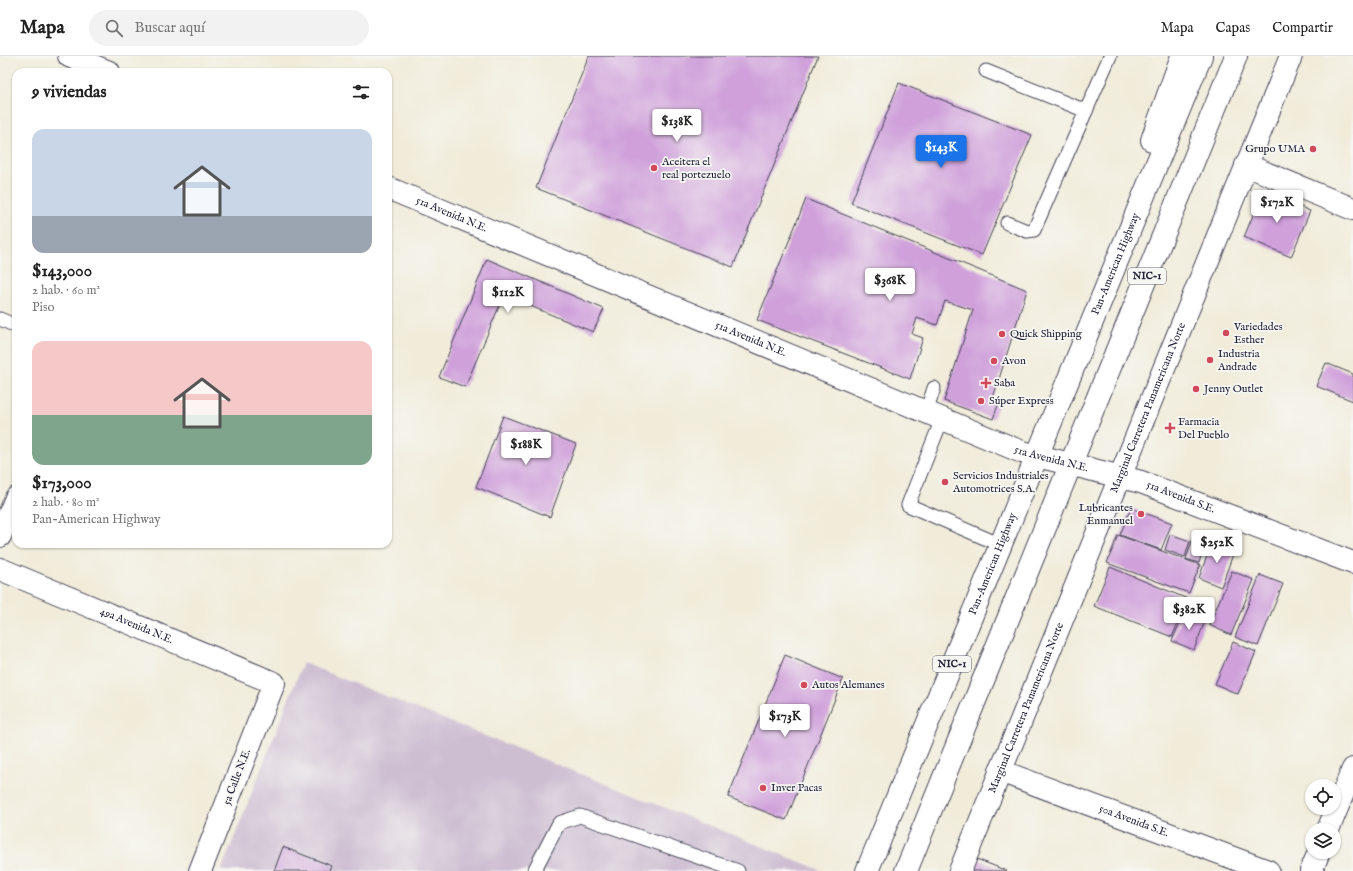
<!DOCTYPE html>
<html lang="es">
<meta charset="utf-8">
<style>
body{margin:0;font-family:"IM FELL English",serif;background:#f2f2f2;color:#222;height:100vh;display:flex;flex-direction:column;font-size:15px;white-space:nowrap}
*{box-sizing:border-box;margin:0}
p{font-size:13px;color:#767676}
.icon{flex:none;width:22px;height:22px;fill:none;stroke:currentColor;stroke-width:2;stroke-linecap:round;stroke-linejoin:round}
.map{position:relative;flex:1;overflow:hidden}
.side{position:absolute;left:12px;top:12px;width:380px;height:480px;display:flex;flex-direction:column;background:#fff;border-radius:12px;box-shadow:0 1px 3px #0004}
.side>*{flex:none}
.fabs{position:absolute;left:1305px;top:723px;display:grid;gap:8px}
.fabs a{display:grid;place-items:center;width:36px;height:36px;border-radius:50%;background:#fff;box-shadow:0 1px 3px #0004;font-size:20px}
.price{position:absolute;translate:-50% -34px;padding:0 9px;border-radius:4px;background:#fff;color:#222;font-size:13px;line-height:26px;filter:drop-shadow(0 1px 2px #0008)}
.price::after{content:'';position:absolute;left:50%;top:24px;width:12px;height:9px;margin-left:-6px;background:inherit;clip-path:polygon(0 0,100% 0,50% 100%)}
.price.active{background:#1a73e8;color:#fff}
ul{padding:0;list-style:none}
li{display:grid;align-content:center;gap:8px;height:212px;padding:0 20px}
li span{display:grid;place-items:center;height:124px;border-radius:12px;color:#555}
li>.icon{margin-inline-start:auto}
span .icon{width:72px;height:72px;fill:#fffc;stroke-width:1}
li b{font-size:17px}
h2{display:flex;justify-content:space-between;align-items:center;height:48px;padding:0 20px;font-size:17px}
header{display:flex;align-items:center;gap:24px;box-sizing:border-box;height:56px;padding:0 20px;background:#fff;border-bottom:1px solid #e0e0e0}
header strong{font-size:19px}
nav{display:flex;gap:22px;margin-inline-start:auto;font-size:14px}
.search{width:280px;height:36px;background:#f2f2f2;display:flex;align-items:center;gap:10px;box-sizing:border-box;padding:0 14px;border-radius:22px;color:#767676;font-size:15px}
.map>svg:first-child{display:block}
</style>
<header>
<strong>Mapa</strong>
<div class="search"><svg class="icon" aria-label="search" viewBox="0 0 24 24"><circle cx="10" cy="10" r="6"/><path d="M15 15l6 6"/></svg>Buscar aquí</div>
<nav><a>Mapa</a><a>Capas</a><a>Compartir</a></nav>
</header>
<div class="map">
<svg width="1353" height="815" viewBox="0 0 1353 815">
<rect width="100%" height="100%" fill="#f6f6f2"/>
<filter id="ink" filterUnits="userSpaceOnUse"><feTurbulence type="fractalNoise" baseFrequency=".025" numOctaves="2"/><feDisplacementMap in="SourceGraphic" scale="8" xChannelSelector="R" yChannelSelector="G"/><feConvolveMatrix kernelMatrix="1 2 1 2 8 2 1 2 1" color-interpolation-filters="sRGB"/></filter>
<filter id="wash" filterUnits="userSpaceOnUse"><feTurbulence type="fractalNoise" baseFrequency=".012" numOctaves="4" result="noise"/><feDisplacementMap in="SourceGraphic" scale="16" xChannelSelector="R" yChannelSelector="G"/><feGaussianBlur stdDeviation="0.9" result="paint"/><feColorMatrix in="noise" values="0 0 0 0 0 0 0 0 0 0 0 0 0 0 0 0 0 1.4 0 .05"/><feComposite in="paint" operator="in"/></filter>
<g filter="url(#wash)">
<rect width="100%" height="100%" fill="#f1ecda"/>
<path fill="#cdbed2" d="M303,607l520,208h-602z"/>
<g id="blocks">
<g fill="#cfa0da">
<path d="M589,0h229l-85,211 -197,-79z"/>
<path d="M899,27l133,52 -50,120 -131,-52z"/>
<path d="M1263,135l47,20 -19,46 -47,-20z"/>
<path d="M806,143l221,91 -34,108 7,2 -7,19 -49,-18 29,-91 -28,-9 -8,24 -20,-7 -5,16 11,4 -13,41 -153,-59z"/>
<path d="M487,203l117,50 -11,23 -89,-37 -39,92 -26,-10z"/>
<path d="M1326,307l27,11v27l-37,-15z"/>
<path d="M503,360l73,28 -26,73 -74,-30z"/>
<path d="M1131,452l41,15 -11,27 -41,-15z"/>
<path d="M1170,478l20,7 -5,16 -20,-7z"/>
<path d="M1118,479l82,30 -11,28 -82,-30z"/>
<path d="M1194,479l12,4 -7,24 -13,-4z"/>
<path d="M1212,486l23,7 -14,38 -22,-9z"/>
<path d="M1110,511l78,32 -16,38 -78,-31z"/>
<path d="M1232,515l22,9 -23,55 -22,-10z"/>
<path d="M1260,519l23,9 -25,62 -23,-9z"/>
<path d="M1184,557l21,8 -11,29 -22,-9z"/>
<path d="M1233,586l23,10 -18,42 -23,-10z"/>
<path d="M785,599l58,24 -57,141 -58,-23z"/>
<path d="M283,791l49,19 -2,5h-56z"/>
<path d="M969,800l38,15h-44z"/>
</g>
</g>
</g>
<g filter="url(#ink)">
<use href="#blocks" fill-opacity="0" stroke="#414053" stroke-width="1"/>
<g fill="none" stroke-linecap="round" stroke-linejoin="round">
<g stroke="#414053" stroke-width="15">
<g id="lane">
<path d="M986,15l100,40"/>
<path d="M1007,167l20,8 7,-1 76,-174"/>
<path d="M0,263l16,7"/>
<path d="M926,357l8,-25"/>
<path d="M942,363l-34,86 93,40"/>
<path d="M534,815l25,-48 21,-7 158,55"/>
</g>
</g>
<g stroke="#414053" stroke-width="24">
<g id="street">
<path d="M1246,109l107,44"/>
<path id="s1" d="M388,132l634,264 119,30 212,81"/>
<path id="s2" d="M0,513l274,114 -74,188"/>
<path id="s3" d="M1000,715l268,100"/>
<path d="M1328,774l25,-61"/>
<path d="M1311,815l8,-19"/>
</g>
</g>
<g stroke="#414053" stroke-width="24">
<g id="secondary">
<path d="M69,0l40,16"/>
<path d="M0,480l16,-38"/>
<path id="s4" d="M960,815l331,-815"/>
</g>
</g>
<g stroke="#414053" stroke-width="24">
<g id="highway">
<path d="M1152,84l30,-84"/>
<path id="s5" d="M867,815l334,-815"/>
<path d="M906,815l330,-815"/>
</g>
</g>
<use href="#lane" stroke="#fff" stroke-width="13"/>
<use href="#street" stroke="#fff" stroke-width="22"/>
<use href="#secondary" stroke="#fff" stroke-width="22"/>
<use href="#highway" stroke="#fff" stroke-width="22"/>
</g>
</g>
<g fill="#d1495b" stroke="#f6f6f2" stroke-width="1.5">
<circle cx="1313" cy="93" r="4"/>
<circle cx="654" cy="112" r="4"/>
<circle cx="1226" cy="277" r="4"/>
<circle cx="1002" cy="278" r="4"/>
<circle cx="1210" cy="304" r="4"/>
<circle cx="994" cy="305" r="4"/>
<path d="M984 321h4v4h4v4h-4v4h-4v-4h-4v-4h4z"/>
<circle cx="1196" cy="333" r="4"/>
<circle cx="981" cy="345" r="4"/>
<path d="M1168 366h4v4h4v4h-4v4h-4v-4h-4v-4h4z"/>
<circle cx="945" cy="426" r="4"/>
<circle cx="1141" cy="458" r="4"/>
<circle cx="804" cy="629" r="4"/>
<circle cx="763" cy="732" r="4"/>
</g>
<g text-anchor="middle" dominant-baseline="central" stroke-width="3.5" stroke-linejoin="round" paint-order="stroke">
<g fill="#f6f6f2" stroke="#626272" stroke-width="1">
<rect x="1128" y="212" width="38" height="16" rx="3"/>
<rect x="933" y="600" width="38" height="16" rx="3"/>
</g>
<g font-size="10" font-weight="bold" fill="#22223b">
<text x="1147" y="220">NIC-1</text>
<text x="952" y="608">NIC-1</text>
</g>
<g font-size="11" fill="#22223b" stroke="#f6f6f2" text-anchor="start">
<text x="1305" y="93" text-anchor="end">Grupo UMA</text>
<text x="662" y="106">Aceitera el<tspan x="662" dy="13">real portezuelo</tspan></text>
<text x="1234" y="271">Variedades<tspan x="1234" dy="13">Esther</tspan></text>
<text x="1010" y="278">Quick Shipping</text>
<text x="1218" y="298">Industria<tspan x="1218" dy="13">Andrade</tspan></text>
<text x="1002" y="305">Avon</text>
<text x="994" y="327">Saba</text>
<text x="1204" y="333">Jenny Outlet</text>
<text x="989" y="345">Súper Express</text>
<text x="1178" y="366">Farmacia<tspan x="1178" dy="13">Del Pueblo</tspan></text>
<text x="953" y="420">Servicios Industriales<tspan x="953" dy="13">Automotrices S.A.</tspan></text>
<text x="1133" y="452" text-anchor="end">Lubricantes<tspan x="1133" dy="13">Enmanuel</tspan></text>
<text x="812" y="629">Autos Alemanes</text>
<text x="771" y="732">Inver Pacas</text>
</g>
<g font-size="11" fill="#22223b" stroke="#f6f6f2">
<text stroke="none"><textPath href="#s1" startOffset="69">51a Avenida N.E.</textPath></text>
<text stroke="none"><textPath href="#s5" startOffset="656">Pan-American Highway</textPath></text>
<text stroke="none"><textPath href="#s1" startOffset="393">51a Avenida N.E.</textPath></text>
<text stroke="none"><textPath href="#s4" startOffset="500">Marginal Carretera Panamericana Norte</textPath></text>
<text stroke="none"><textPath href="#s1" startOffset="717">51a Avenida N.E.</textPath></text>
<text stroke="none"><textPath href="#s1" startOffset="852">51a Avenida S.E.</textPath></text>
<text stroke="none"><textPath href="#s5" startOffset="332">Pan-American Highway</textPath></text>
<text stroke="none"><textPath href="#s2" startOffset="148">49a Avenida N.E.</textPath></text>
<text stroke="none"><textPath href="#s4" startOffset="176">Marginal Carretera Panamericana Norte</textPath></text>
<text transform="translate(237 721) rotate(-69)">5a Calle N.E.</text>
<text stroke="none"><textPath href="#s3" startOffset="143">50a Avenida S.E.</textPath></text>
</g>
</g>
</svg>
<div class="fabs">
<a><svg class="icon" aria-label="locate" viewBox="0 0 24 24"><circle cx="12" cy="12" r="6"/><path d="M12 2v4M12 18v4M2 12h4M18 12h4"/></svg></a>
<a><svg class="icon" aria-label="layers" viewBox="0 0 24 24"><path d="M12 4l9 5-9 5-9-5zM3 14l9 5 9-5"/></svg></a>
</div>
<b class="price" style="left:677px;top:87px">$138K</b>
<b class="price active" style="left:941px;top:113px">$143K</b>
<b class="price" style="left:1277px;top:168px">$172K</b>
<b class="price" style="left:890px;top:246px">$368K</b>
<b class="price" style="left:508px;top:258px">$112K</b>
<b class="price" style="left:526px;top:410px">$188K</b>
<b class="price" style="left:1217px;top:508px">$252K</b>
<b class="price" style="left:1189px;top:575px">$382K</b>
<b class="price" style="left:785px;top:682px">$173K</b>
<section class="side">
<h2>9 viviendas<svg class="icon" aria-label="filters" viewBox="0 0 24 24"><path d="M4 7h16M4 17h16"/><circle cx="9" cy="7" r="2"/><circle cx="15" cy="17" r="2"/></svg></h2>
<ul>
<li><span style="background:linear-gradient(#c9d6e8 70%,#9aa5b1 0)"><svg class="icon" aria-label="home" viewBox="0 0 24 24"><path d="M3 11l9-7 9 7M6 9v11h12V9"/></svg></span><div><b>$143,000</b><p>2 hab. · 60 m²</p><p>Piso</p></div></li>
<li><span style="background:linear-gradient(#f6c9c9 60%,#7fa58c 0)"><svg class="icon" aria-label="home" viewBox="0 0 24 24"><path d="M3 11l9-7 9 7M6 9v11h12V9"/></svg></span><div><b>$173,000</b><p>2 hab. · 80 m²</p><p>Pan-American Highway</p></div></li>
</ul>
</section>
</div>
